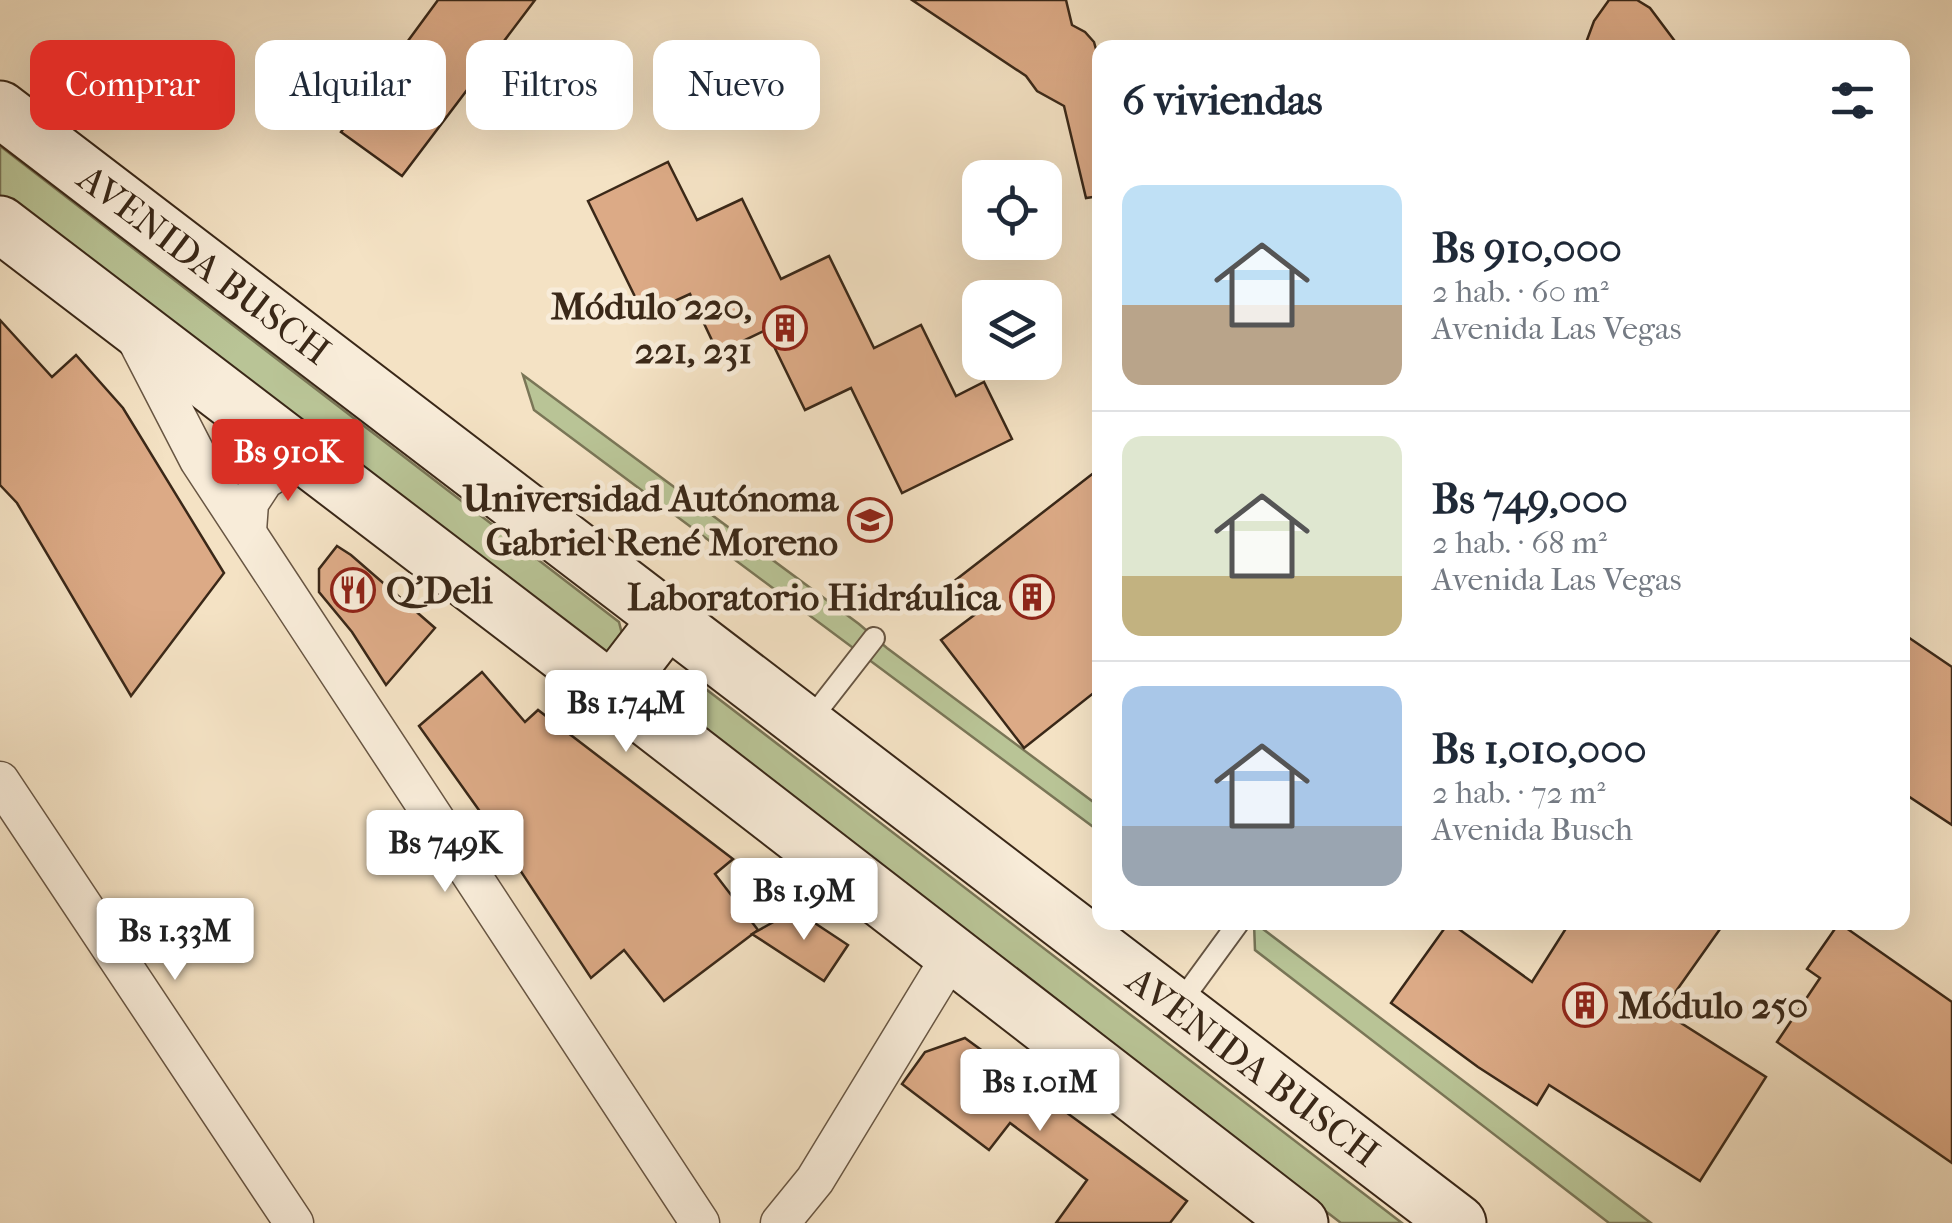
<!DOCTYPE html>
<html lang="es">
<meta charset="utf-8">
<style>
body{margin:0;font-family:"IM FELL French Canon",serif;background:#f6f6f7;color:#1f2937;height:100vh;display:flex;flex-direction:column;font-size:38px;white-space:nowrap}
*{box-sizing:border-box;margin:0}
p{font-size:32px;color:#747a83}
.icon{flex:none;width:55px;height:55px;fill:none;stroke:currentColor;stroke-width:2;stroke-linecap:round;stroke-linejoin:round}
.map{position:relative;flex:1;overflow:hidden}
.details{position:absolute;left:1092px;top:40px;width:818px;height:890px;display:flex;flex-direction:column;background:#fff;border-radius:20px;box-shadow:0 10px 40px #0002}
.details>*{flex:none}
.top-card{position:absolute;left:30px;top:40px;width:912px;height:90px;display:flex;gap:20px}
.fabs{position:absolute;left:962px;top:160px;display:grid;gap:20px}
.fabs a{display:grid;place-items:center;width:100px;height:100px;border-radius:20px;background:#fff;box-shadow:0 10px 40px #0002;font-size:50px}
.price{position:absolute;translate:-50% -85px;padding:0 22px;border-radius:10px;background:#fff;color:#222;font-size:32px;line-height:65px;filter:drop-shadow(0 2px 5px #0008)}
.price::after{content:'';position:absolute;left:50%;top:60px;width:30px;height:22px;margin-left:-15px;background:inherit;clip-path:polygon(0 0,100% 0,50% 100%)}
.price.active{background:#d93025;color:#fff}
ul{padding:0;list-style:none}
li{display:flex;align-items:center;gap:30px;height:250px;padding:0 30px}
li+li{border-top:2px solid #e0e1e3}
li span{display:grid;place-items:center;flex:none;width:280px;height:200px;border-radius:20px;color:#555}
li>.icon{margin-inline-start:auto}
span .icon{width:120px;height:120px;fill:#fffc;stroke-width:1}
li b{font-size:42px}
h2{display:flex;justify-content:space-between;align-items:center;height:120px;padding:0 30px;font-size:42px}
.chip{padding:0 35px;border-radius:20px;background:#fff;box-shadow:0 10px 40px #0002;font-size:35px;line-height:90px}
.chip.active{background:#d93025;color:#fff}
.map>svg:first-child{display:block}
</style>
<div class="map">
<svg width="1952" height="1223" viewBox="0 0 1952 1223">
<rect width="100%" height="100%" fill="#f4e2c4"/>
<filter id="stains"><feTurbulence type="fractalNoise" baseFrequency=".002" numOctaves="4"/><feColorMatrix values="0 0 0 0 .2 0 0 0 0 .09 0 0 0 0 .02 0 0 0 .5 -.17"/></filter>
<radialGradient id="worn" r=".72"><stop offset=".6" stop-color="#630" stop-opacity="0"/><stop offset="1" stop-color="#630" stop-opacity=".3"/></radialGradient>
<g fill="#b9c496" stroke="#7a7657" stroke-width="2.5">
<path d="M0,146l619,476 4,16 -12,14 -19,-3 -592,-453z"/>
<path d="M523,375l336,249 28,24 213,159v25l-566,-422z"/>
<path d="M674,678l20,2 708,543h-61l-667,-513 -8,-17z"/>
<path d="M1254,923h1l396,300h-42l-354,-273z"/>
</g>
<g fill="#dcaa86" stroke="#3a2818" stroke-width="2.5">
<path d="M438,0h97l-133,176 -61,-44z"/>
<path d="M912,0h154l6,25 13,7 9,10 6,22v132l-14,2 -22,-92 -27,-15 -11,-15z"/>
<path d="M1609,0h28l13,8 30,40h-96l10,-27z"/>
<path d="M668,162l29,58 45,-21 39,80 48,-23 45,92 47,-23 35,71 28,-14 28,57 -110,54 -51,-105 -46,22 -39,-80 -48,23 -28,-59 -46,21 -56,-114z"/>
<path d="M0,320l52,57 24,-22 47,53 101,165 -93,123 -114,-193 -17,-18z"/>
<path d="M1100,468v220l-76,60 -83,-108 36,-27 -24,-31z"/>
<path d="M337,546l14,9 84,73 -49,57 -34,-53 -33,-40v-23z"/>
<path d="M1902,633l50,34v158l-50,-33z"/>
<path d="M482,672l43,50 13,-12 195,149 -18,15 43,56 -94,71 -40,-51 -33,28 -90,-137 -82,-115z"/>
<path d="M795,910l53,35 -24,36 -72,-47z"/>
<path d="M1449,922l83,60 38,-60h155l-63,89 104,66 -66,104 -151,-96 -12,20 -59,-38 -87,-64z"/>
<path d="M1839,923l113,79v161l-175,-121 43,-64 -13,-9z"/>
<path d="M965,1038l222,163 -17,22h-114l31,-43 -77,-57 -21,27 -87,-66 23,-32z"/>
</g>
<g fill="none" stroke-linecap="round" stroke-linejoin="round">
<g stroke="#685643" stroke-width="24">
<g id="service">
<path d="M807,724l67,-86"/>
<path d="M1177,1007l62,-85"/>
</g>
</g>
<g stroke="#685643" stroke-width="41">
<g id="minor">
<path d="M135,336l64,124 501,763"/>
<path d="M247,531l2,-28 15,-23 23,-15 28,-2"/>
<path d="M0,781l294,442"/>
<path d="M780,1223l35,-43 137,-225"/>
</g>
</g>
<g stroke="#3a2818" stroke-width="59">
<g id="secondary">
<path d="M0,109l1458,1114"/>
<path d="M0,224l612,467 688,532"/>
<path d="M612,691l56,-73"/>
</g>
</g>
<use href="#service" stroke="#f8ecd9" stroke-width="20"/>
<use href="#minor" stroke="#f8ecd9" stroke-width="38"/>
<use href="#secondary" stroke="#f8ecd9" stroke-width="55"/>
</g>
<defs>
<g id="building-ring" transform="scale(2.25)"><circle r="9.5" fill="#f8ecd9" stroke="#8f2418" stroke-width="1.5"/><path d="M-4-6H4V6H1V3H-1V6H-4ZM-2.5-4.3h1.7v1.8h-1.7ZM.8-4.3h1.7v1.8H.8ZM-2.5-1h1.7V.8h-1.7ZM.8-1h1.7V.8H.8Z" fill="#8f2418"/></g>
<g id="university-ring" transform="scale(2.25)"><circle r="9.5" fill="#f8ecd9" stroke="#8f2418" stroke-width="1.5"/><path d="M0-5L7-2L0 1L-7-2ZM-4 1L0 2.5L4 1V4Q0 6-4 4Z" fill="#8f2418"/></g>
<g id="restaurant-ring" transform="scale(2.25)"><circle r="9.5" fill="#f8ecd9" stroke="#8f2418" stroke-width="1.5"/><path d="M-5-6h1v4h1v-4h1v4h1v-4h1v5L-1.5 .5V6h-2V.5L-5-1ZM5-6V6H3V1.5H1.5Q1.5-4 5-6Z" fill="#8f2418"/></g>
</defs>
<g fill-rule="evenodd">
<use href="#building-ring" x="785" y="328"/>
<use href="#university-ring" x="870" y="520"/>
<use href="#restaurant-ring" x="353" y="590"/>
<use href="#building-ring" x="1032" y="597"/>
<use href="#building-ring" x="1585" y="1005"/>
</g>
<g text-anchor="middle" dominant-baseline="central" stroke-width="10" stroke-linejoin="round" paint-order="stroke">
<g font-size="38" fill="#3a2818" stroke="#f8ecd9">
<text transform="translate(204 265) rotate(37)">AVENIDA BUSCH</text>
<text transform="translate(1253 1067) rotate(37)">AVENIDA BUSCH</text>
</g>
<g font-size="38" font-weight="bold" fill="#3a2818" stroke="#f8ecd9" text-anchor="end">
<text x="752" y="306">Módulo 220,<tspan x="752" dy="44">221, 231</tspan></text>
<text x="838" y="498">Universidad Autónoma<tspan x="838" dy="44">Gabriel René Moreno</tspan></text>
<text x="386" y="590" text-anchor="start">Q'Deli</text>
<text x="1000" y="597">Laboratorio Hidráulica</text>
<text x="1618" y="1005" text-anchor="start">Módulo 250</text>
</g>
</g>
<rect width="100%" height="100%" filter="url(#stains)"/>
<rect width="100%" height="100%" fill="url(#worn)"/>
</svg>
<div class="fabs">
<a><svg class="icon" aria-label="locate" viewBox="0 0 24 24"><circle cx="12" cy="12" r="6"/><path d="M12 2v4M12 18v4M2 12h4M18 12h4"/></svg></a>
<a><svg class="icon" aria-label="layers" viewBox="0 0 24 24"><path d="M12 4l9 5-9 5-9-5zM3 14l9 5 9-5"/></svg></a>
</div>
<b class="price active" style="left:288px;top:504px">Bs 910K</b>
<b class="price" style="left:626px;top:755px">Bs 1.74M</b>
<b class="price" style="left:445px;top:895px">Bs 749K</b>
<b class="price" style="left:804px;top:943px">Bs 1.9M</b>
<b class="price" style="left:175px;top:983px">Bs 1.33M</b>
<b class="price" style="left:1040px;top:1134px">Bs 1.01M</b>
<div class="top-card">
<a class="chip active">Comprar</a>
<a class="chip">Alquilar</a>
<a class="chip">Filtros</a>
<a class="chip">Nuevo</a>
</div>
<section class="details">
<h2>6 viviendas<svg class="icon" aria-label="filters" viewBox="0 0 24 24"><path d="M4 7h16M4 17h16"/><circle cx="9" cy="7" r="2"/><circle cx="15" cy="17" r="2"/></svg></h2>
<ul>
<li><span style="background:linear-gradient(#bfe0f5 60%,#b9a48a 0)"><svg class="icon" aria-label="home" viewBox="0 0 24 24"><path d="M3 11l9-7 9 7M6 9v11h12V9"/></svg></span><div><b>Bs 910,000</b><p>2 hab. · 60 m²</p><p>Avenida Las Vegas</p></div></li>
<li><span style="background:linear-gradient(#dfe7d0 70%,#c2b280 0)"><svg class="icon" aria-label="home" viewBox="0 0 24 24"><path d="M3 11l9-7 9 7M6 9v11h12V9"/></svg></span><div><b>Bs 749,000</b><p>2 hab. · 68 m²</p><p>Avenida Las Vegas</p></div></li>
<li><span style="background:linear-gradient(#a9c7e8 70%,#9aa5b1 0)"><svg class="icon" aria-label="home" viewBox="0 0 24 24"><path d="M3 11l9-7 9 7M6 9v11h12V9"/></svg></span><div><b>Bs 1,010,000</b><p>2 hab. · 72 m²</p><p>Avenida Busch</p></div></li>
</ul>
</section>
</div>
